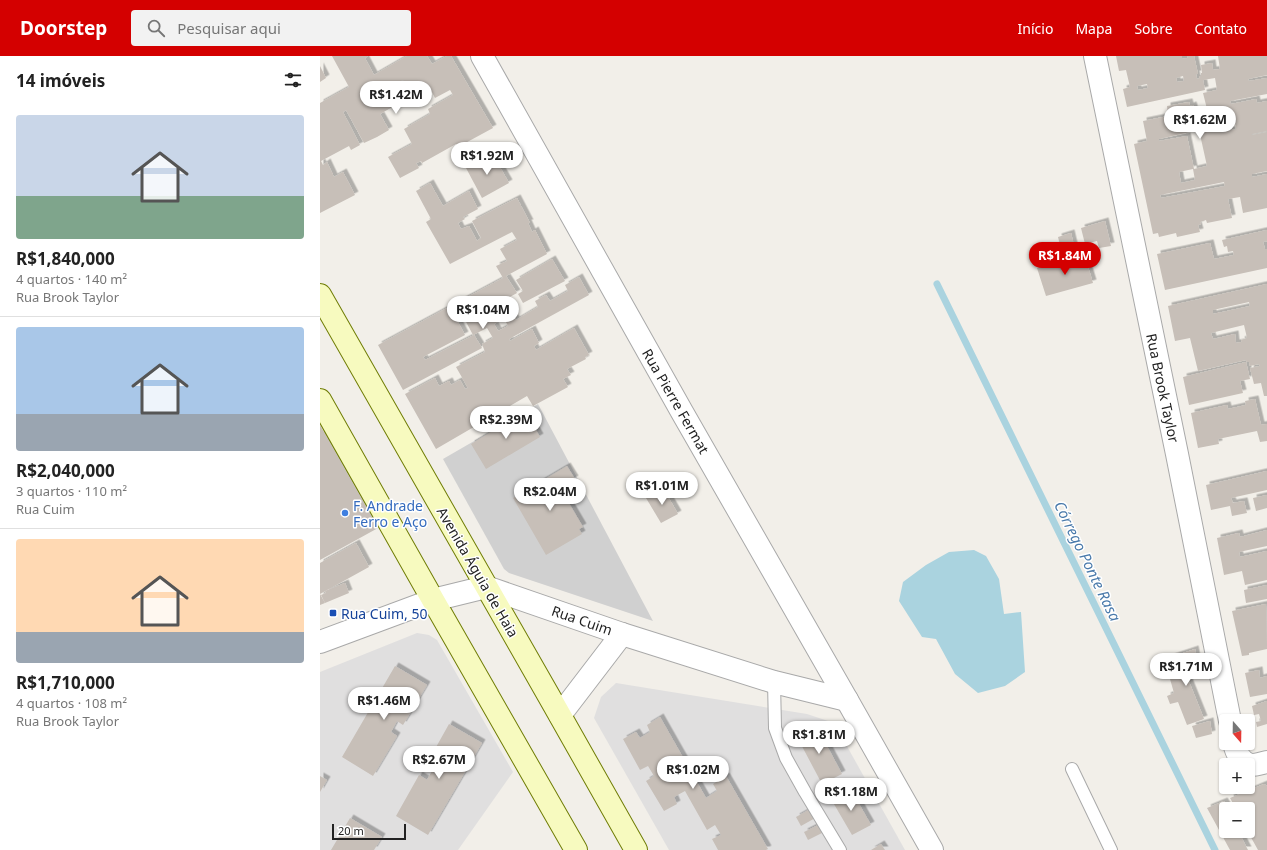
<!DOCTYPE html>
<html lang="pt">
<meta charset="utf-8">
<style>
body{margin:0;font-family:"Noto Sans",sans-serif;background:#f2f2f2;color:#222;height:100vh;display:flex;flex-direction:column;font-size:15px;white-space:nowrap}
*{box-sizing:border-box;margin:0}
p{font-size:13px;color:#767676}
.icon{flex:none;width:22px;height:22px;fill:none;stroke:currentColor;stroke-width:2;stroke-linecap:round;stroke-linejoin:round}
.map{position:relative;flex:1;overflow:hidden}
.sheet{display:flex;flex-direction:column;background:#fff;width:320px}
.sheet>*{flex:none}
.needle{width:26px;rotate:160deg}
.controls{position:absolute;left:899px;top:658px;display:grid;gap:8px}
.controls a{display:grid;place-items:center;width:36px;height:36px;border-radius:4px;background:#fff;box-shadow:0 1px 3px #0004;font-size:20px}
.scale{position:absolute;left:12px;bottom:10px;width:74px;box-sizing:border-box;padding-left:4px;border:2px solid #222;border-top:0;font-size:11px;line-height:14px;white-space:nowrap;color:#222;-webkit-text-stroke:3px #fff;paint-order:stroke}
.price{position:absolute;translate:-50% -34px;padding:0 9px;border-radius:14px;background:#fff;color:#222;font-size:13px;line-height:26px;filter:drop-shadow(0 1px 2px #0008)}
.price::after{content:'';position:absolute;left:50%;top:24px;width:12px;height:9px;margin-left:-6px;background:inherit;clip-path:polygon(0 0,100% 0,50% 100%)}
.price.current{background:#d40000;color:#fff}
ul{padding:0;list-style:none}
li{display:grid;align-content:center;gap:8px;height:212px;padding:0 16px}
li+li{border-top:1px solid #e0e0e0}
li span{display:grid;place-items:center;height:124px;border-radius:4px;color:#555}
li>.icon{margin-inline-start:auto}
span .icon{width:72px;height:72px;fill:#fffc;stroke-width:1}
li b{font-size:17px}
h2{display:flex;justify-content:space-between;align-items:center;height:48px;padding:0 16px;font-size:17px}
header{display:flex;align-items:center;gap:24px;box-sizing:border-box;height:56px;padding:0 20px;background:#d40000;color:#fff}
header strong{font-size:19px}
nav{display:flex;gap:22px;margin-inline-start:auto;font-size:14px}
.search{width:280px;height:36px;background:#f2f2f2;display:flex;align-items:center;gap:10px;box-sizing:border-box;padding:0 14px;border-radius:4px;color:#767676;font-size:15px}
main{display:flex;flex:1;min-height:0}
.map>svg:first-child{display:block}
</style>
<header>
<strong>Doorstep</strong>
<div class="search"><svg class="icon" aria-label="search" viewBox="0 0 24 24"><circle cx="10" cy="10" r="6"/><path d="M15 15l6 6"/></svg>Pesquisar aqui</div>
<nav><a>Início</a><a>Mapa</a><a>Sobre</a><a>Contato</a></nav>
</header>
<main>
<section class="sheet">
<h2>14 imóveis<svg class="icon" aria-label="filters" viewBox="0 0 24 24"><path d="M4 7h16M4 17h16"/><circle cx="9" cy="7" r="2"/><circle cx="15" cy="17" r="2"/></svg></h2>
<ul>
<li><span style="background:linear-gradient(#c9d6e8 65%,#7fa58c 0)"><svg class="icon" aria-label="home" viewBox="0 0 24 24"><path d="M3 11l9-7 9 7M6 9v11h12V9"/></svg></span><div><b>R$1,840,000</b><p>4 quartos · 140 m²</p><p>Rua Brook Taylor</p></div></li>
<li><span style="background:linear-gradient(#a9c7e8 70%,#9aa5b1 0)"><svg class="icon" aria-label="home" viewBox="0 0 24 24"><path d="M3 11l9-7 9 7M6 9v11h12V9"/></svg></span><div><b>R$2,040,000</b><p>3 quartos · 110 m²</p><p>Rua Cuim</p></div></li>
<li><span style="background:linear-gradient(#ffd9b3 75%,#9aa5b1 0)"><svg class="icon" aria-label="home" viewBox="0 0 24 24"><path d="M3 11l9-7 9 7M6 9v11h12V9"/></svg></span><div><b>R$1,710,000</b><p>4 quartos · 108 m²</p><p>Rua Brook Taylor</p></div></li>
</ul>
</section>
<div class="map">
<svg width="947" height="794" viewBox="0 0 947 794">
<defs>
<filter id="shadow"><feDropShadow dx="3.5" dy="-3.5" stdDeviation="0" flood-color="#0004"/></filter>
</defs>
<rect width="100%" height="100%" fill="#f2efe9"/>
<g fill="#e0dfdf">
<path d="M97,577l12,2 8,5 76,132 -55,78h-138v-178z"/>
<path d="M296,627l191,31 27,9 71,127h-236l-75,-132 7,-21z"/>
</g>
<path fill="#d0d0d0" d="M218,348l115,217 -144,-48 -5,-4 -61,-110z"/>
<path fill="#aad3df" d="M654,494l12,6 13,23 5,35 17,-2 4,60 -20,14 -27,7 -23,-19 -19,-35 -14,-2 -23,-36 4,-19 23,-17 23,-13z"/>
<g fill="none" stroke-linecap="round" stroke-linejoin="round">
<path stroke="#aad3df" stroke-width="7" d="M617,228l278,566"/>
</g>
<g fill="#c7bfb8" fill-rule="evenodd" filter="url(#shadow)">
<path d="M12,0h36l-3,2 9,17 33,-19h20l5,8 15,-8h4l42,72 -35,19 -2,-3 -34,19 -1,-2 -5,2 3,5 -19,10 -12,-21 24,-13 -8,-15 26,-15 -2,-5 25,-14 -3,-5 -15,8 -3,-6 -17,10 -12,-22 -2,1 2,4 -5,3 7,12 -25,14 9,16 -12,7 -13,6 -18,-33 -3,2 17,33 -9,5 -2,-4 -28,15 2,4 4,-3 7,15 9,-5 12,23 -35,18v-110l29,-16z"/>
<path d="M796,0h66v3l6,-1 -1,-2h7l4,18h-2l1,5 3,-1 -1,-2h2v-3h1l-1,-8 11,-2 1,7 7,-1 -2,-13h49v19l-19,4 1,2 18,-3v16l-37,7 1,3 25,-5 1,4 10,-2v30l-15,3v1l15,-3v39l-15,3v3l15,-3v34l-24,5 -3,-16 -12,2 4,19 -25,5 -1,-3 -6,2 1,2 -3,1 2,7 -23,5 -1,-4 -17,4 -1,-4 -5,1 -19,-90 13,-3 -4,-20 25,-5 -1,-10 22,-4 1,4 3,-1 3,10 12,-2 -5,-20 14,-3 -2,-12 -12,2 2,10 -78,17 -4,-18 7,-2 -4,-17 -7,1zM863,20l1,5 -7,1 -1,-4zM827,28l1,4 -10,2 -1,-4zM915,66l1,7 -10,2 -1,-7zM879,74l8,36 -13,3 -7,-33 -28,5v-2zM873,113l2,11 -14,3 -2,-11zM904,126l1,4 -64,12 -1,-3z"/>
<path d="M0,10l6,12 -6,4z"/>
<path d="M172,97l17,30 -27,15 -16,-30z"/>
<path d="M110,127l13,23 26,-15 9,18 -15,8 2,2 -7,4 3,6 8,-3 8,15 4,-3 -9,-17 45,-23 13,25h-2l4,9 3,-2 12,24 -41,22 11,17 -22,12 8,14 -9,5 4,7 10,-5 -2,-4 9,-4 1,2 22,-13 -3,-6 11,-6 4,6 18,-10 -3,-6 14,-8 10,18 -80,44 1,2 22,-12 7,14 -5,3 2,4 38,-22 15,27 -4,2 1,2 -19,10 4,6 -8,4 5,8 -35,19 -6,-10 -91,53 -31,-55 30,-16 4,8 10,-5 2,4 9,-5 5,9 3,-1 -12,-21 29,-15 -3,-8 11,-6 -6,-10 -14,7 -9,-17 -6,4 7,13 -42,22 2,3 49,-25 8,13 -79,42 -25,-45 125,-67 -7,-12 11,-5 -7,-12 17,-9 -5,-8 -62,32 -24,-42 5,-3 -15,-28z"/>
<path d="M785,165l6,25 -12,2 -2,-7 -12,3 -4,-16z"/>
<path d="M947,174v11l-4,1 2,7h2v19l-102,22 -8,-36 53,-11 4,16 20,-4 -1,-4 -5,1 -1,-6 -3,1 -2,-7z"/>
<path d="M751,177l4,17 -24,5 -2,-8 11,-2 -2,-8z"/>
<path d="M765,201l8,26 -47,13 -9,-28z"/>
<path d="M232,203l13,22 -42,22 -5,-9 5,-3 -7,-11z"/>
<path d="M947,228v112h-3l-3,-13 -7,1 -4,-16 10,-2 -1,-2 -9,2 -1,-4h-2l-1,-2 -48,11 -8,-33 -15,3 -7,-35zM929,246l1,4 -37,8v-4zM924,269l3,13 -6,2 1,2 -6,1 -1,-9 -22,5 -2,-6z"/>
<path d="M926,306l4,17 -10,2 3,12 -54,12 -6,-28z"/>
<path d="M935,343l6,26 6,-1v17l-7,1 -3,-11 -39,8 1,5 -21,4 -7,-35 36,-8 1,4 18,-4 -1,-4z"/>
<path d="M205,355l15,26 -54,32 -15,-25z"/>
<path d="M0,369l58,103 -58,32z"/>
<path d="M247,410l8,13 -15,9 23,39 -4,2 3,5 -36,21 -33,-57z"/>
<path d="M947,415v19l-36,8 2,5 11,-2 3,12 -15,3 -2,-10 -19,4 -5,-25z"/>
<path d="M343,432l15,26 -17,9 -15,-25z"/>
<path d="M947,439v13l-11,3 -3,-13z"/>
<path d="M947,474v16l-28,6 1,5 27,-6v29l-22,5 -3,-14 -18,4 -7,-37 22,-5 1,4z"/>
<path d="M36,487l13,24 -49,27v-31z"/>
<path d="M25,527l4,10 -24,10 -4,-8 5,-2 -1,-2z"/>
<path d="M947,529v14l-21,4 -2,-13z"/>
<path d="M0,538l5,9 -5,2z"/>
<path d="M946,548l1,45 -18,4v2l-7,1 -10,-45z"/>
<path d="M875,593l4,20 -13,5 18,45 -17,6 -9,-23 -8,2 -3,-8 7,-3 -4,-14 8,-3 -7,-19z"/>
<path d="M75,610l32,19 -24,40 -6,-4 -6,11 6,4 -24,40 -31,-19z"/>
<path d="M939,614l1,8 7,-2v18l-17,3 -5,-24z"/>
<path d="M947,645v23l-10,3 -1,-5 5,-1 -2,-7 -5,1 -2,-9z"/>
<path d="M340,661l46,81 11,-7 -4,-7 13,-8 42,73 -2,1h-48l-6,-11 9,-4 -6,-10 -8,5 -22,-39 -11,6 3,7 -13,7 -18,-30 8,-5 -6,-10 -8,4 -17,-31 13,-7 4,6 10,-6 -3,-7z"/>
<path d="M890,665l2,13 -16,4 -4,-12z"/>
<path d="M129,668l33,19 -54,92 -32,-19 23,-41 8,5 6,-11 -7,-4z"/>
<path d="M490,671l9,4 23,43 -20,10 -26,-49z"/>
<path d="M0,720l7,4 -7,12z"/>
<path d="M944,728l3,2v64h-9l-10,-18v-23h-12l-6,-11z"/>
<path d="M530,732l21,37 -19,10 -21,-36z"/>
<path d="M904,745l5,8h-3v22h12l10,19h-18l-23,-42z"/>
<path d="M492,752l5,9 -16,9 -5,-9z"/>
<path d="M30,762l32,19 -8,13h-43z"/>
<path d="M500,768l4,8 -16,8 -4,-8z"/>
<path d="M561,788l4,6h-14z"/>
</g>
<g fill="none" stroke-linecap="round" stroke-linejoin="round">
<g stroke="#a9a9a9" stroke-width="14">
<g id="service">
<path d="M454,626l1,46 11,30 19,34 35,58"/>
<path d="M752,713l39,81"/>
</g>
</g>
<g stroke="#a9a9a9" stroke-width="24">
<g id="minor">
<path d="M162,0l200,356 165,288 85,150"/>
<path d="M775,0l82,398 53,267"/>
<path d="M0,586l113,-42 53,-13 136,47 152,48 73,18"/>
<path d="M240,659l62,-81"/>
<path d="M914,687c2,9 7,20 17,22 5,0 11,-2 16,-3"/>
</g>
</g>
<g stroke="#707d05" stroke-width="24">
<g id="secondary">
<path d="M0,239l234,410 82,145"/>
<path d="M0,344l113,200 143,250"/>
</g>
</g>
<use href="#service" stroke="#fff" stroke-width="12"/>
<use href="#minor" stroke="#fff" stroke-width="22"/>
<use href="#secondary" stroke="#f7fabf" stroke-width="22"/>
</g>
<circle fill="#3f7fe0" stroke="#fff" stroke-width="1.5" cx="25" cy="457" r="4"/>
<rect fill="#1a4fb4" stroke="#fff" stroke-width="1.5" x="9" y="553" width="8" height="8" rx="2"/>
<g text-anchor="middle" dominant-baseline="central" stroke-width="3" stroke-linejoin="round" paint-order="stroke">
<g font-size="14" fill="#222" stroke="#fff">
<text transform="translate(843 332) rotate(78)">Rua Brook Taylor</text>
<text transform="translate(356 345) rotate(60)">Rua Pierre Fermat</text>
<text transform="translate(158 516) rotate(60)">Avenida Águia de Haia</text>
<text transform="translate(262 564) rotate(19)">Rua Cuim</text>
</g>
<g font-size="14" fill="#366cbe" stroke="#fff" text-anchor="start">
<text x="33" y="449">F. Andrade<tspan x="33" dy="16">Ferro e Aço</tspan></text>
</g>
<g font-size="14" fill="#164399" stroke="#fff" text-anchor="start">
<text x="21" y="557">Rua Cuim, 50</text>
</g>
<g font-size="15" font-style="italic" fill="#4a7aab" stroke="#fff">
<text transform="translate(768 505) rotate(64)">Córrego Ponte Rasa</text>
</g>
</g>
</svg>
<div class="controls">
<a><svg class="needle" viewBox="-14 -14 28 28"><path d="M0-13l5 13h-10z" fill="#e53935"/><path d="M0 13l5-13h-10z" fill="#767676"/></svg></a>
<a>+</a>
<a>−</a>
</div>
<div class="scale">20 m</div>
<b class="price" style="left:76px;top:59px">R$1.42M</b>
<b class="price" style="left:880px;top:84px">R$1.62M</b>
<b class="price" style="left:167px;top:120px">R$1.92M</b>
<b class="price current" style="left:745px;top:220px">R$1.84M</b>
<b class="price" style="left:163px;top:274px">R$1.04M</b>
<b class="price" style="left:186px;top:384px">R$2.39M</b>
<b class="price" style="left:342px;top:450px">R$1.01M</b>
<b class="price" style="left:230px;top:456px">R$2.04M</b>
<b class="price" style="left:866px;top:631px">R$1.71M</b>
<b class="price" style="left:64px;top:665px">R$1.46M</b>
<b class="price" style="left:499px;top:699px">R$1.81M</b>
<b class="price" style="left:119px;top:724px">R$2.67M</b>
<b class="price" style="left:373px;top:734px">R$1.02M</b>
<b class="price" style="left:531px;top:756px">R$1.18M</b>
</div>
</main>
